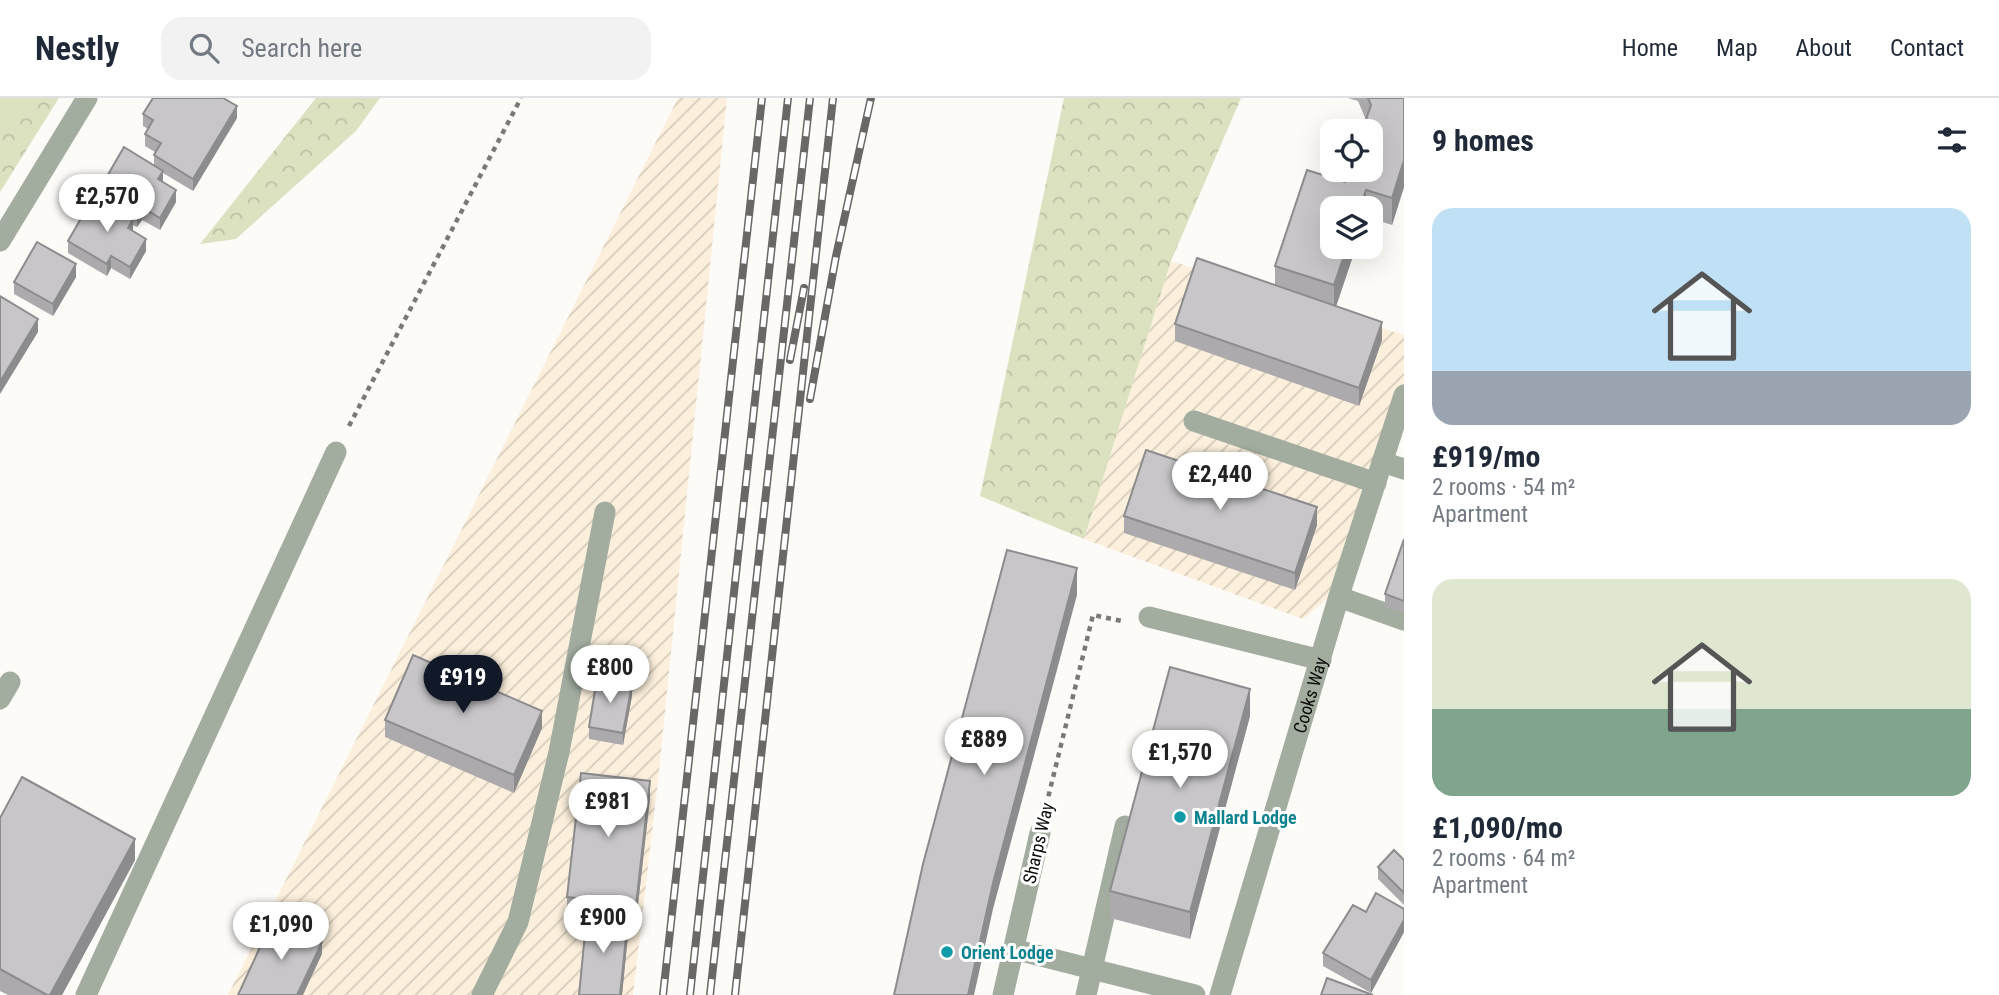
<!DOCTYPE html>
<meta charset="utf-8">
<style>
body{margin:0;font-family:"Roboto Condensed",sans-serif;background:#f2f2f3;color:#1f2937;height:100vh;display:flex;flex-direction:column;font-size:26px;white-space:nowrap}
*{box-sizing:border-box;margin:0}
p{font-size:23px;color:#747a83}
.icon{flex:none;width:38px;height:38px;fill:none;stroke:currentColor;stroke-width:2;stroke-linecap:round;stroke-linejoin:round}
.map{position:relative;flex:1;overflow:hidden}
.side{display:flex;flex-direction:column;background:#fff;width:595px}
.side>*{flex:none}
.buttons{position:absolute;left:1320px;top:21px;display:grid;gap:14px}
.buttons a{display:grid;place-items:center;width:63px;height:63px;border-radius:14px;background:#fff;box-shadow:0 7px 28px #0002;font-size:35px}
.price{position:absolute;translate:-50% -60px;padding:0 16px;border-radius:24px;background:#fff;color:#222;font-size:23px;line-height:46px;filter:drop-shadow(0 2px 4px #0008)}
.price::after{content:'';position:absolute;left:50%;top:42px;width:21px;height:16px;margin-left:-10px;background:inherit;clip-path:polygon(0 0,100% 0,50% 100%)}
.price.on{background:#111827;color:#fff}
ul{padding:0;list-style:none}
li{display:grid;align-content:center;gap:14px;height:371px;padding:0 28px}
li span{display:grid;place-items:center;height:217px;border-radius:21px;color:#555}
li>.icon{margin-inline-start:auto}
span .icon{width:126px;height:126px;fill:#fffc;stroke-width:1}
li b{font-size:30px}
h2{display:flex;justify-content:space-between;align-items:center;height:84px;padding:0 28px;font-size:30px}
header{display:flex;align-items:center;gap:42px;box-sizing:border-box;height:98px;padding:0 35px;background:#fff;border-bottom:2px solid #e0e1e3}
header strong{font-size:33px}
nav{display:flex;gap:38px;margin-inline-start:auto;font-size:24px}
.search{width:490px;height:63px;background:#f2f2f3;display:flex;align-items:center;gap:18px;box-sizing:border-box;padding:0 24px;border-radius:21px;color:#747a83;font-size:26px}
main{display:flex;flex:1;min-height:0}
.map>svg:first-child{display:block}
</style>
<header>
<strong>Nestly</strong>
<div class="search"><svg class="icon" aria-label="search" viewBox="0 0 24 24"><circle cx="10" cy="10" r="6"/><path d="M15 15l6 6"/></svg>Search here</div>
<nav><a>Home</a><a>Map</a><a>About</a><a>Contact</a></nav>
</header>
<main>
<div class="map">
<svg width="1404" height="897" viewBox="0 0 1404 897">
<defs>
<pattern id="industrial-furrows" width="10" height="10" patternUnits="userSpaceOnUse" patternTransform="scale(1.75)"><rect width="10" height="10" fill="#fcf0dc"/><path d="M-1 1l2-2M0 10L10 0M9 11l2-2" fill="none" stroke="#d7ccbb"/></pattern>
<pattern id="forest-crowns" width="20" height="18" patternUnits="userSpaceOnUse" patternTransform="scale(1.75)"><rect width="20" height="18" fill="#dce2c0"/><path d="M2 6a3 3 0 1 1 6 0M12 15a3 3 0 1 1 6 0" fill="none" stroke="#bcc1a4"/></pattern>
</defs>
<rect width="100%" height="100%" fill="#fdfbf8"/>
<g fill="url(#industrial-furrows)">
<path d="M678,0h49l-69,683 -25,214h-405z"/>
<path d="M1171,163l233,74v60l-62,191 -39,33 -219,-80z"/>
</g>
<g fill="url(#forest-crowns)">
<path d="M0,0h59l-59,94z"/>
<path d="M316,0h64l-24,33 -120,108 -36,5z"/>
<path d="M1064,0h177l-70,163 -87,278 -104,-43z"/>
</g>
<path fill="#dce2c0" d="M0,0h23l-23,37z"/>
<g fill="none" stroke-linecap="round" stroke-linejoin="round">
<g stroke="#7b7977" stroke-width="4.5" stroke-dasharray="5 5" stroke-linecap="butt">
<path d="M349,328l172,-328"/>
<path d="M1046,708l47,-191 29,6"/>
</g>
<g stroke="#a2ada0" stroke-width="21">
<path d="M0,143l87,-143"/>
<path d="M1194,323l182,62"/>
<path d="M1382,364l22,7"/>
<path d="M1339,499l65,23"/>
<path d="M1149,519l172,43"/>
<path d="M0,601l10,-17"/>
<path d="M1013,851l182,46"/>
<path d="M86,897l250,-543"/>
<path d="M482,897l36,-73 41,-170 46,-240"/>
<path d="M1003,897l37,-162"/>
<path d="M1086,897l39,-169"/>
<path id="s1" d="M1220,897l122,-409 62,-191"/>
</g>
<g stroke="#6a6867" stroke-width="8">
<g id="rail">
<path d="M790,262l14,-72"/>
<path d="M810,301l26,-143 35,-158"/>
<path d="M663,897l99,-897"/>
<path d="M690,897l98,-897"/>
<path d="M710,897l100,-897"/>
<path d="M735,897l98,-897"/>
</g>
</g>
<use href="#rail" stroke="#fff" stroke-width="5" stroke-dasharray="16" stroke-linecap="butt"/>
</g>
<g fill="#acaaad">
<path d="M1348,0h56v89l-12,38 -22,-7v-10h-38l24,39 -20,60 46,33 -23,66 -184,-65v-17l100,-38v-20l70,-84 21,-62 -8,-19z"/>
<path d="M143,16l94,4 -44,73 -30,-18v9l13,20 -16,28 -18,-10 -5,7 -4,-2v7l13,19 -16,28 -19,-11 -4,8 -39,-23v-12l30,-42v-7l56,-27v-10l1,-3 -10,-6v-12l3,-5 -5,-3z"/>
<path d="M76,179l-23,39 -39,-22v-12z"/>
<path d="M1124,418l193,9 -22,65 -171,-57z"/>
<path d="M1404,441v74l-19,-6v-13z"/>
<path d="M632,598l-9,49 -34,-6v-12z"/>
<path d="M1250,618l-60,223 -80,-21v-27z"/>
<path d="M385,622l157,8 -28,65 -129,-56z"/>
<path d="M650,700l-14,124h-8v13l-6,60h-43l7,-78 -19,-2v-18z"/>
<path d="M0,720l135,42 -73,135h-54l-8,-4z"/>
<path d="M1404,762v45l-26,-26v-12z"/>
<path d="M1404,811v23l-33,61 -48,-27v-13z"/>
</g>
<g fill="#8c8b8d">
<path d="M237,8v12l-44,73v-12z"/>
<path d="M1404,62v27l-12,38v-27z"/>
<path d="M163,73v12l-5,-4z"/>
<path d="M176,92v12l-16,28v-12z"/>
<path d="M1366,92v18h-6z"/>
<path d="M142,109v13l-5,7v-12z"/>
<path d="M133,121v12l-5,-3z"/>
<path d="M146,141v12l-16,28v-12z"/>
<path d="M1347,149h9l-22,65v-27z"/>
<path d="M111,158v12l-4,8v-12z"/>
<path d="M76,166v13l-23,39v-12z"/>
<path d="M38,221v13l-38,62v-12z"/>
<path d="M1382,224v18l-23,66v-18z"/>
<path d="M1317,409v18l-22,65v-17z"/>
<path d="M1077,470v27l-84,314 -19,86h-6l25,-112z"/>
<path d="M632,586v12l-9,49v-12z"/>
<path d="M1250,591v27l-60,223v-27z"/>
<path d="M542,613v17l-28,65v-18z"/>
<path d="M650,683v17l-14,124v-17z"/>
<path d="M135,741v21l-73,135h-12z"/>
<path d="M628,820v17l-6,60h-2z"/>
<path d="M1404,822v12l-33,61v-13z"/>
<path d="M322,844v12l-19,41h-6z"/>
</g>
<g fill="#c8c6c9" stroke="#8c8b8d" stroke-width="2">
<path d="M153,0h70l14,8 -44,73 -39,-24 7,-12 -16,-9 8,-14 -10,-6z"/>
<path d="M1368,0h36v62l-12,38 -26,-8 -6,18h-28v39h15l-13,38 -59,-19 32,-96 38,12 4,-12h21v-39h-8l9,-26z"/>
<path d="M124,49l39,24 -5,8 18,11 -16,28 -18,-11 -5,8 -39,-23z"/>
<path d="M94,98l39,23 -5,9 18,11 -16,28 -19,-11 -4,8 -39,-23z"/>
<path d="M37,144l39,22 -23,40 -39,-22z"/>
<path d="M1197,160l185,64 -23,66 -184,-64z"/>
<path d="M0,198l38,23 -38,63z"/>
<path d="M1146,352l171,57 -22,66 -171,-57z"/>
<path d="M1404,441v62l-19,-7z"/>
<path d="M1007,452l70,18 -84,315 -25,112h-74l29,-131z"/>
<path d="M413,557l129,56 -28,64 -129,-55z"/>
<path d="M1170,569l80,22 -60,223 -80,-21z"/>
<path d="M597,580l35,6 -9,49 -34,-6z"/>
<path d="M581,675l69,8 -14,124 -69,-8z"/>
<path d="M22,679l113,62 -85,156h-3l-47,-26v-151z"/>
<path d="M1394,752l10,10v33l-26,-26z"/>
<path d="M1376,795l28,16v11l-33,60 -48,-27 30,-48 13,7z"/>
<path d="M587,815l41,5 -8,77h-41z"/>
<path d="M273,821l49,23 -25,53h-59z"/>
<path d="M1327,880l46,17h-52z"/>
</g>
<g fill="#0f9aa8" stroke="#fff" stroke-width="2.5">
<circle cx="1180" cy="719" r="7"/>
<circle cx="947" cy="854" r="7"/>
</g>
<g text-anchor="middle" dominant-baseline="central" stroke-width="6" stroke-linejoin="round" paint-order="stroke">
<g font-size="18" fill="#0c0b0a" stroke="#fff">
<text stroke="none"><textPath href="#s1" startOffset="313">Cooks Way</textPath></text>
<text transform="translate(1038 745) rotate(-77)">Sharps Way</text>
</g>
<g font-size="18" font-weight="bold" fill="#0d838f" stroke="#fff" text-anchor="start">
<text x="1194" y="719">Mallard Lodge</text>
<text x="961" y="854">Orient Lodge</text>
</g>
</g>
</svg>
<div class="buttons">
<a><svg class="icon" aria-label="locate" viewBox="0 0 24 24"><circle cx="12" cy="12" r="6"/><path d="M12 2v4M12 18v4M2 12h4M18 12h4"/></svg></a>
<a><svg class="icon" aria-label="layers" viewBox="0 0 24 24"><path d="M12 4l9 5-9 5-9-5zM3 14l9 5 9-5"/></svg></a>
</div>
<b class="price" style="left:107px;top:136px">£2,570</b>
<b class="price" style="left:1220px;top:414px">£2,440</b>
<b class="price" style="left:610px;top:607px">£800</b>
<b class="price on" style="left:463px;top:617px">£919</b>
<b class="price" style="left:984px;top:679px">£889</b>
<b class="price" style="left:1180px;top:692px">£1,570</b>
<b class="price" style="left:608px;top:741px">£981</b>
<b class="price" style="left:603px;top:857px">£900</b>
<b class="price" style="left:281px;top:864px">£1,090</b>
</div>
<section class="side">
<h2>9 homes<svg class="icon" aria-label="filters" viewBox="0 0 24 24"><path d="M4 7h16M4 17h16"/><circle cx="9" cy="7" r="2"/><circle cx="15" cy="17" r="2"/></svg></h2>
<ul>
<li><span style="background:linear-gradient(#bfe0f5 75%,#9aa5b1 0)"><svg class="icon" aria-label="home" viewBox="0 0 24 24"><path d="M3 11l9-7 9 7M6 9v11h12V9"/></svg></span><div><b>£919/mo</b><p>2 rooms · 54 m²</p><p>Apartment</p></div></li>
<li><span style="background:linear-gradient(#dfe7d0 60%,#7fa58c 0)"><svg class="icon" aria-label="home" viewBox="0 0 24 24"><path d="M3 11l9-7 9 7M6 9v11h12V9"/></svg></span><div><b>£1,090/mo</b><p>2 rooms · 64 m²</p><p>Apartment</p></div></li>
</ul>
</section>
</main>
